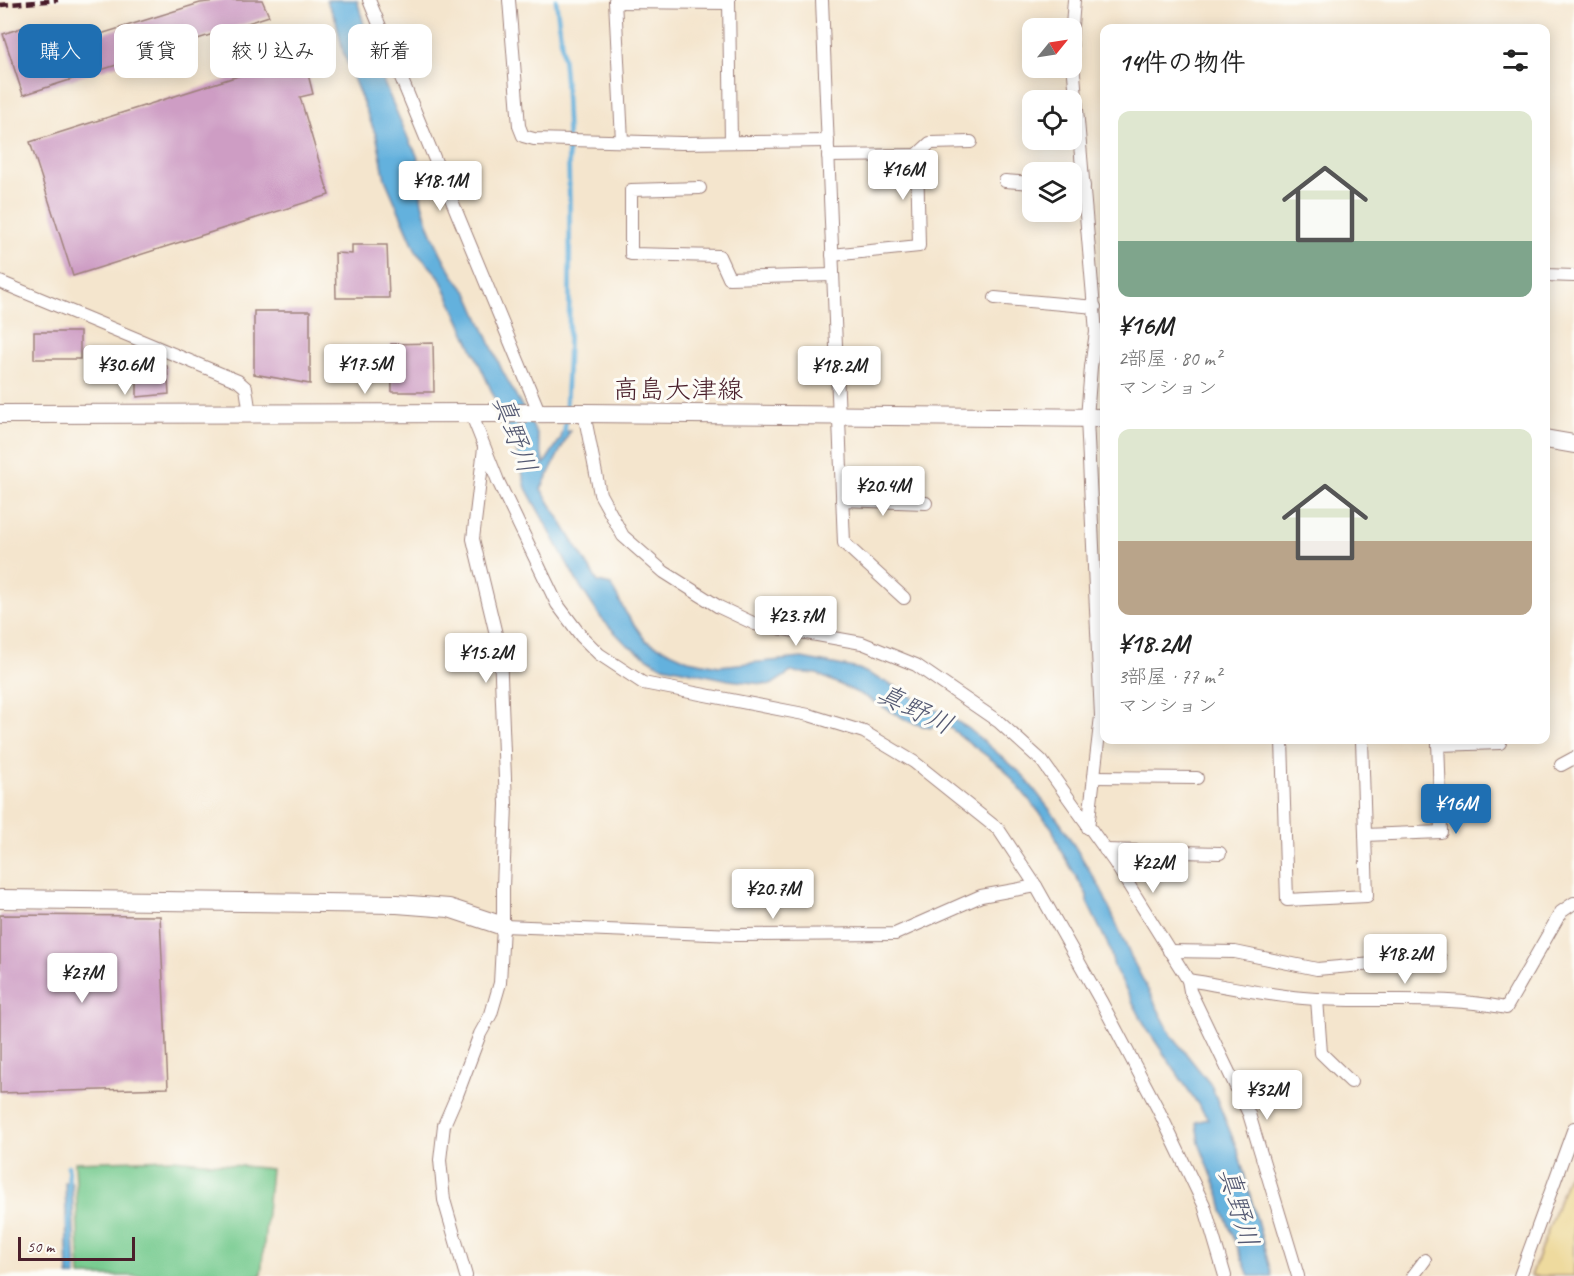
<!DOCTYPE html>
<html lang="ja">
<meta charset="utf-8">
<style>
body{margin:0;font-family:Caveat,"Klee One",sans-serif;background:#f2f2f2;color:#222;height:100vh;display:flex;flex-direction:column;font-size:22px;white-space:nowrap}
*{box-sizing:border-box;margin:0}
p{font-size:20px;color:#767676}
.icon{flex:none;width:33px;height:33px;fill:none;stroke:currentColor;stroke-width:2;stroke-linecap:round;stroke-linejoin:round}
.map{position:relative;flex:1;overflow:hidden}
.drawer{position:absolute;left:1100px;top:24px;width:450px;height:720px;display:flex;flex-direction:column;background:#fff;border-radius:12px;box-shadow:0 3px 15px #0003}
.drawer>*{flex:none}
.banner{position:absolute;left:18px;top:24px;width:570px;height:54px;display:flex;gap:12px}
.needle{width:39px;rotate:60deg}
.tools{position:absolute;left:1022px;top:18px;display:grid;gap:12px}
.tools a{display:grid;place-items:center;width:60px;height:60px;border-radius:12px;background:#fff;box-shadow:0 3px 15px #0003;font-size:30px}
.scale{position:absolute;left:18px;bottom:15px;width:117px;box-sizing:border-box;padding-left:6px;border:3px solid #4a1f2b;border-top:0;font-size:16px;line-height:21px;white-space:nowrap;color:#4a1f2b;-webkit-text-stroke:4px #fdfcf7;paint-order:stroke}
.price{position:absolute;translate:-50% -51px;padding:0 14px;border-radius:6px;background:#fff;color:#222;font-size:20px;line-height:39px;filter:drop-shadow(0 2px 3px #0008)}
.price::after{content:'';position:absolute;left:50%;top:36px;width:18px;height:14px;margin-left:-9px;background:inherit;clip-path:polygon(0 0,100% 0,50% 100%)}
.price.on{background:#1f6fb2;color:#fff}
ul{padding:0;list-style:none}
li{display:grid;align-content:center;gap:12px;height:318px;padding:0 18px}
li span{display:grid;place-items:center;height:186px;border-radius:12px;color:#555}
li>.icon{margin-inline-start:auto}
span .icon{width:108px;height:108px;fill:#fffc;stroke-width:1}
li b{font-size:26px}
h2{display:flex;justify-content:space-between;align-items:center;height:72px;padding:0 18px;font-size:26px}
.chip{padding:0 21px;border-radius:12px;background:#fff;box-shadow:0 3px 15px #0003;font-size:21px;line-height:54px}
.chip.on{background:#1f6fb2;color:#fff}
.map>svg:first-child{display:block}
</style>
<div class="map">
<svg width="1574" height="1276" viewBox="0 0 1574 1276">
<rect width="100%" height="100%" fill="#fdfcf7"/>
<filter id="ink" filterUnits="userSpaceOnUse"><feTurbulence type="fractalNoise" baseFrequency=".0167" numOctaves="2"/><feDisplacementMap in="SourceGraphic" scale="12" xChannelSelector="R" yChannelSelector="G"/><feConvolveMatrix kernelMatrix="1 2 1 2 8 2 1 2 1" color-interpolation-filters="sRGB"/></filter>
<filter id="wash" filterUnits="userSpaceOnUse"><feTurbulence type="fractalNoise" baseFrequency=".008" numOctaves="4" result="noise"/><feDisplacementMap in="SourceGraphic" scale="24" xChannelSelector="R" yChannelSelector="G"/><feGaussianBlur stdDeviation="1.35" result="paint"/><feColorMatrix in="noise" values="0 0 0 0 0 0 0 0 0 0 0 0 0 0 0 0 0 1.4 0 .05"/><feComposite in="paint" operator="in"/></filter>
<g filter="url(#wash)">
<rect width="100%" height="100%" fill="#f4e5cd"/>
<path fill="#75ca8e" stroke="#60745c" stroke-width="1.5" d="M174,1159l97,10 -10,107h-181l-5,-114z"/>
<path fill="#eeda9e" stroke="#9c7c64" stroke-width="1.5" d="M1574,1159v117h-43z"/>
<g fill="#63b1dd" stroke="#566884" stroke-width="1.5">
<path d="M326,0h31l17,60 37,85c14,16 6,42 12,62 7,26 25,67 45,86l34,77 35,64 7,30 17,-26 1,-6 8,-1 -29,58 57,93 13,3 15,28 20,28 42,19 31,6 83,-8 57,11 47,23 21,18h11l30,18 54,46 39,50 40,65 30,68 41,79 39,49 27,66 34,125h-23l-26,-65 -3,-15 -21,-53 -3,-21 12,-3 -61,-90 -33,-62 -5,-20 -22,-45v-7l-26,-44 -9,-23 -48,-59 -62,-47 -12,6 -20,-6 -48,-27 -45,-21 -26,-2 -20,13 -42,-5 -70,-15 -33,-21 -25,-26 -23,-35 -52,-95 -12,-48 -75,-164 -22,-23 -32,-74 -8,-41 -34,-86 -7,-32z"/>
<path d="M65,1182l7,1 4,93h-8z"/>
</g>
<g fill="none" stroke-linecap="round" stroke-linejoin="round">
<g stroke="#63b1dd" stroke-width="4.5">
<path d="M556,0c4,32 9,64 10,96 5,103 5,208 0,312"/>
<path d="M564,437l2,-21"/>
<path d="M68,1166l1,21"/>
</g>
</g>
<g id="blocks">
<g fill="#ce9dc4">
<path d="M223,0h39l7,16 -246,79 -20,-61 30,-10 20,25 147,-46z"/>
<path d="M295,58l5,17 8,-1 5,20 -13,3 29,98 -256,81 -43,-134z"/>
<path d="M352,245h35l2,53h-53l-1,-45 17,1z"/>
<path d="M254,311h56v73l-56,-10z"/>
<rect x="34" y="332" width="46" height="27"/>
<path d="M433,343l1,49h-42l-1,-48z"/>
<path d="M120,351l13,2 34,13 2,28 -32,3v-20l-17,-1z"/>
<path d="M0,915l160,1 8,172 -168,5z"/>
</g>
</g>
</g>
<g filter="url(#ink)">
<use href="#blocks" fill-opacity="0" stroke="#9f827c" stroke-width="1.5"/>
<g fill="none" stroke-linecap="round" stroke-linejoin="round">
<g stroke="#9f827c" stroke-width="14">
<g id="street">
<path d="M369,0l171,414"/>
<path d="M509,0l10,126 4,10 11,3 148,4 146,-2"/>
<path d="M615,0l7,141"/>
<path d="M729,0l2,142"/>
<path d="M822,0l22,543 60,55"/>
<path d="M1074,0l-3,39 25,293 -5,35 -4,51 14,298 -13,112"/>
<path d="M615,2l114,1"/>
<path d="M917,155l13,-12 41,-1"/>
<path d="M828,156l89,-1 2,91 -87,9"/>
<path d="M1005,181l27,2"/>
<path d="M1071,186h13"/>
<path d="M700,188l-69,2v64l88,2 10,22 103,-3"/>
<path d="M1545,275l29,1"/>
<path d="M0,282l238,99 8,7 4,26"/>
<path d="M995,298l100,9"/>
<path d="M471,413l27,68 59,123 24,32 18,18 44,29 166,32 55,17 50,30 85,68 37,56 66,117 56,106 46,96 21,71"/>
<path d="M584,413l16,81 23,42 41,36 55,35 36,17 107,19 54,22 83,57 43,39 73,102 73,117 2,11 59,123 49,162"/>
<path d="M842,500l84,3"/>
<path d="M1282,740l5,160 80,-4 -5,-156"/>
<path d="M1438,745l62,-2"/>
<path d="M1561,765l13,-7"/>
<path d="M1094,777l103,1"/>
<path d="M1365,835l76,-3 -3,-92"/>
<path d="M1105,850l115,3"/>
<path d="M503,926l233,9 159,-1 86,-38 55,-10"/>
<path d="M1169,951l66,1 82,17 123,-11"/>
<path d="M1188,980c38,6 77,15 115,18 67,6 136,-4 203,10l55,-96 13,-9"/>
<path d="M1317,999l4,54 30,29"/>
<path d="M466,1276l-22,-76 -4,-40 4,-35 13,-30 23,-61 11,-20 9,-31 3,-57v-38l3,-84 -6,-153 -27,-112 11,-91"/>
<path d="M1413,1276l12,-16"/>
<path d="M1520,1276l54,-148"/>
</g>
</g>
<g stroke="#9f827c" stroke-width="20">
<g id="secondary">
<path d="M0,414l584,-1 520,5"/>
<path d="M1545,439l29,5"/>
<path d="M0,899l397,5 52,4 54,18"/>
</g>
</g>
<use href="#street" stroke="#fff" stroke-width="12"/>
<use href="#secondary" stroke="#fff" stroke-width="18"/>
<path stroke="#4a1f2b" stroke-width="4.5" stroke-dasharray="9 4.5" stroke-linecap="butt" d="M0,5l58,-5"/>
</g>
</g>
<g text-anchor="middle" dominant-baseline="central" stroke-width="6" stroke-linejoin="round" paint-order="stroke">
<g font-size="26" fill="#4a1f2b" stroke="#fdfcf7">
<text x="678" y="389">高島大津線</text>
</g>
<g font-size="27" font-style="italic" fill="#545972" stroke="#fdfcf7">
<text transform="translate(515 434) rotate(70)">真野川</text>
<text transform="translate(915 709) rotate(26)">真野川</text>
<text transform="translate(1239 1207) rotate(74)">真野川</text>
</g>
</g>
</svg>
<div class="tools">
<a><svg class="needle" viewBox="-14 -14 28 28"><path d="M0-13l5 13h-10z" fill="#e53935"/><path d="M0 13l5-13h-10z" fill="#767676"/></svg></a>
<a><svg class="icon" aria-label="locate" viewBox="0 0 24 24"><circle cx="12" cy="12" r="6"/><path d="M12 2v4M12 18v4M2 12h4M18 12h4"/></svg></a>
<a><svg class="icon" aria-label="layers" viewBox="0 0 24 24"><path d="M12 4l9 5-9 5-9-5zM3 14l9 5 9-5"/></svg></a>
</div>
<div class="scale">50 m</div>
<b class="price" style="left:903px;top:201px">¥16M</b>
<b class="price" style="left:440px;top:212px">¥18.1M</b>
<b class="price" style="left:365px;top:395px">¥17.5M</b>
<b class="price" style="left:125px;top:396px">¥30.6M</b>
<b class="price" style="left:839px;top:397px">¥18.2M</b>
<b class="price" style="left:883px;top:517px">¥20.4M</b>
<b class="price" style="left:796px;top:647px">¥23.7M</b>
<b class="price" style="left:486px;top:684px">¥15.2M</b>
<b class="price on" style="left:1456px;top:835px">¥16M</b>
<b class="price" style="left:1153px;top:894px">¥22M</b>
<b class="price" style="left:773px;top:920px">¥20.7M</b>
<b class="price" style="left:1405px;top:985px">¥18.2M</b>
<b class="price" style="left:82px;top:1004px">¥27M</b>
<b class="price" style="left:1267px;top:1121px">¥32M</b>
<div class="banner">
<a class="chip on">購入</a>
<a class="chip">賃貸</a>
<a class="chip">絞り込み</a>
<a class="chip">新着</a>
</div>
<section class="drawer">
<h2>14件の物件<svg class="icon" aria-label="filters" viewBox="0 0 24 24"><path d="M4 7h16M4 17h16"/><circle cx="9" cy="7" r="2"/><circle cx="15" cy="17" r="2"/></svg></h2>
<ul>
<li><span style="background:linear-gradient(#dfe7d0 70%,#7fa58c 0)"><svg class="icon" aria-label="home" viewBox="0 0 24 24"><path d="M3 11l9-7 9 7M6 9v11h12V9"/></svg></span><div><b>¥16M</b><p>2部屋 · 80 m²</p><p>マンション</p></div></li>
<li><span style="background:linear-gradient(#dfe7d0 60%,#b9a48a 0)"><svg class="icon" aria-label="home" viewBox="0 0 24 24"><path d="M3 11l9-7 9 7M6 9v11h12V9"/></svg></span><div><b>¥18.2M</b><p>3部屋 · 77 m²</p><p>マンション</p></div></li>
</ul>
</section>
</div>
